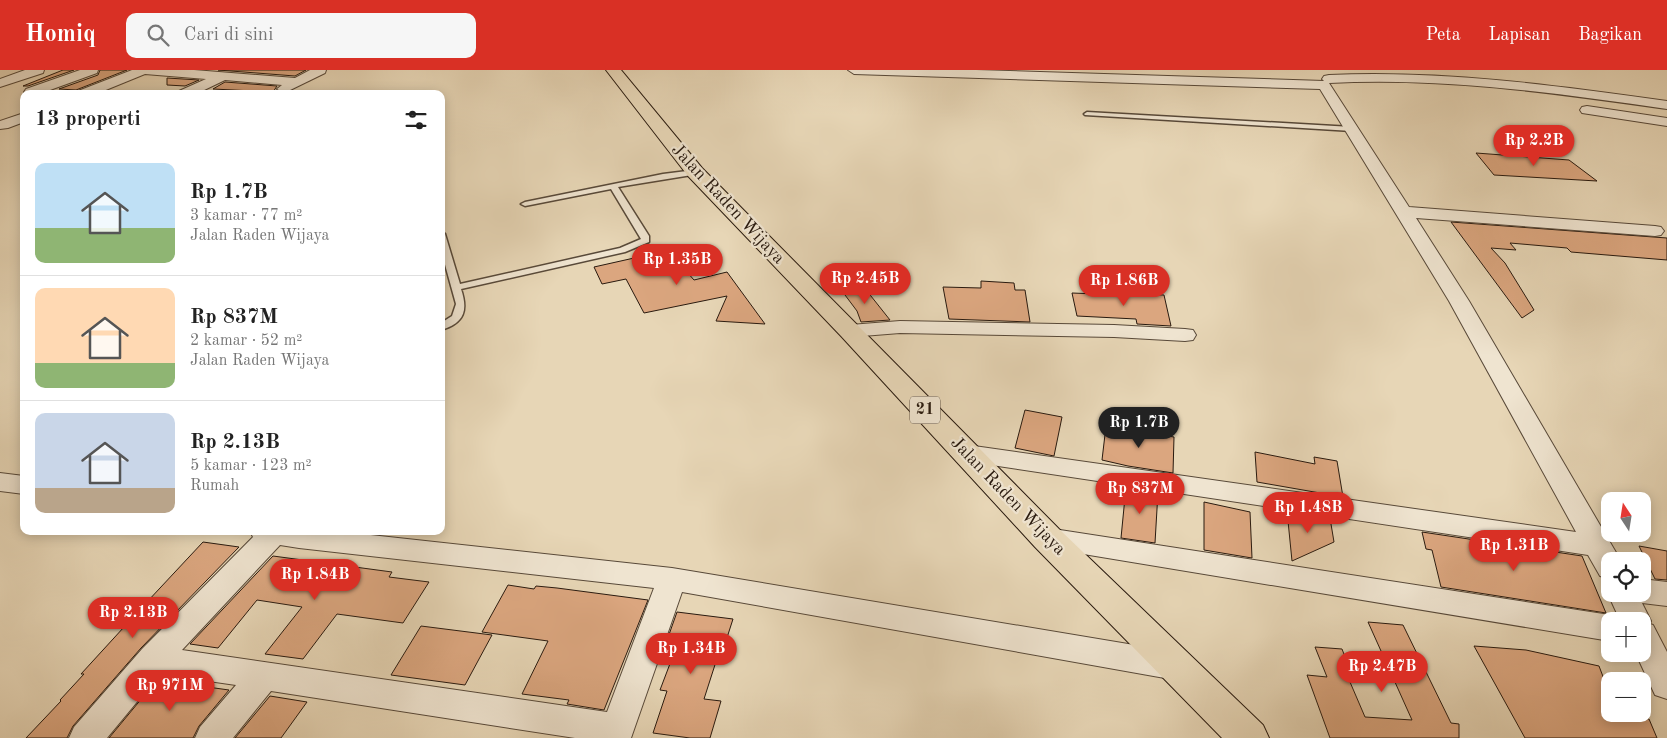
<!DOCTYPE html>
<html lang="id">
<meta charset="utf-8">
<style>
body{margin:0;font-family:"Old Standard TT",serif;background:#f6f6f6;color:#222;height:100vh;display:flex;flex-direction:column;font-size:19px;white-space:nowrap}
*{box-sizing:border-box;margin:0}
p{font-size:16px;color:#767676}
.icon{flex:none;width:28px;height:28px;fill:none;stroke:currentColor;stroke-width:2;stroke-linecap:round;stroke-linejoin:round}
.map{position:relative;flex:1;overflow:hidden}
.side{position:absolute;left:20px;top:20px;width:425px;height:445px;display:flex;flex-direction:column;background:#fff;border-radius:10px;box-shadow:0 2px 12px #0003}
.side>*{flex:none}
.needle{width:32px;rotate:348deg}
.fabs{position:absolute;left:1601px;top:422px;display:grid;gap:10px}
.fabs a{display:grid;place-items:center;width:50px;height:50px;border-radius:10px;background:#fff;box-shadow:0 2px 12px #0003;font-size:25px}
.price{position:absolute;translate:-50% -42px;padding:0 11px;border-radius:18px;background:#d93025;color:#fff;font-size:16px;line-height:32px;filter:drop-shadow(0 1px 2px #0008)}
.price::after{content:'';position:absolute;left:50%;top:30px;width:15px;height:11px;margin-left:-8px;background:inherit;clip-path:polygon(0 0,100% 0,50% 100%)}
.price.selected{background:#222;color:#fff}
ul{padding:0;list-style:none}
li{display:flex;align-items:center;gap:15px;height:125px;padding:0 15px}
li+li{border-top:1px solid #e0e0e0}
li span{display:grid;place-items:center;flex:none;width:140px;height:100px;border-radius:10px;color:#555}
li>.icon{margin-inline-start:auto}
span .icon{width:60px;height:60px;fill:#fffc;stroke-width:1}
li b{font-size:21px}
h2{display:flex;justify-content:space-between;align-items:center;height:60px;padding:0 15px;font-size:21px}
header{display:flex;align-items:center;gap:30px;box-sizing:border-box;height:70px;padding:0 25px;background:#d93025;color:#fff}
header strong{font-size:24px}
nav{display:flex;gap:28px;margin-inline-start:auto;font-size:18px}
.search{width:350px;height:45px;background:#f6f6f6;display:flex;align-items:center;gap:12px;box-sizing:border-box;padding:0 18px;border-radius:10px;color:#767676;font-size:19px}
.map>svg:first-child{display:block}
</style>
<header>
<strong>Homiq</strong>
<div class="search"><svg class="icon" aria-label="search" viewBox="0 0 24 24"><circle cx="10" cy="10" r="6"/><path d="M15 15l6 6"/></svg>Cari di sini</div>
<nav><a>Peta</a><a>Lapisan</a><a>Bagikan</a></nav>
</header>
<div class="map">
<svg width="1667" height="668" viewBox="0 0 1667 668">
<rect width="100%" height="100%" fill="#e7d6b6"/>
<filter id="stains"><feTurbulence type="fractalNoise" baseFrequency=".004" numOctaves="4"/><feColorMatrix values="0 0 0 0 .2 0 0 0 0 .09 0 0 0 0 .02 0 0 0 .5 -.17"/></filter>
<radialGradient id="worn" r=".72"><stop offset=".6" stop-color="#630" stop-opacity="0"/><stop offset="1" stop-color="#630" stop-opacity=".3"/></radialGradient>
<g fill="#dba67f" stroke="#291a0f">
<path d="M63,0h11l-46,16h-5z"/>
<path d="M100,0h27l-51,20 -17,-1 39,-14z"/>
<path d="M218,0h88l-11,6z"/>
<path d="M167,8l32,2 -14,6 -18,-1z"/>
<path d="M225,12l52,4 -4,6 -60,-3z"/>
<path d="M1476,83l93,7 28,21 -103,-6z"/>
<path d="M1451,152l216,16v22l-96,-8 -4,-4 -57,-5 6,7 -25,-2 14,15 29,47 -12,8z"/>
<path d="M667,179l27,31 33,-8 38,52 -49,-3 11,-25 -83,17 -18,-34 -24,5 -8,-17 49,-11 -1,-1z"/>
<path d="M981,211l33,2 1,7h10l5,32 -81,-3 -6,-32 38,1z"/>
<path d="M863,216l27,34 -29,2 -4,-11 -15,-20z"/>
<path d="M1097,222l67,3 7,31 -34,-2 -1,-5 -59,-3 -5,-23 26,1z"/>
<path d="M1025,340l37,7 -8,39 -39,-8z"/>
<path d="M1106,356l68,11 -1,36 -45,-7 -26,-6z"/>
<path d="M1255,382l60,12 -1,-7 23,4 6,36 -86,-15z"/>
<path d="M1126,417l32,5 -3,51 -34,-5z"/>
<path d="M1204,432l46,10 2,46 -48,-8z"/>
<path d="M1287,441l43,7 4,24 -42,19z"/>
<path d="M1422,462l160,24 24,57 -165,-26 -9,-37 -6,-1z"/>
<path d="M203,472l36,5 -98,101 -68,78 -6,12h-41l35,-37 -1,-1 24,-26h-3l65,-71z"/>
<path d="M1639,476l28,5v29l-12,-1z"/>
<path d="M273,486l119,16 -3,5 40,5 -26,41 -66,-9 -34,45 -38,-5 37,-47 -45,-7 -39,48 -28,-4z"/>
<path d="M508,515l26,4 2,-3 21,2 91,12 -44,110 -37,-6 2,-4 -47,-6 26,-53 -66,-9z"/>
<path d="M677,542l56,7 -9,28 -3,-1 -17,53 17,2 -11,37h-20l-37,-5 14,-42 -7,-1 11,-29 -11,-1z"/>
<path d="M1368,552l35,3 48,98 8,1v14h-129l-23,-63 20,2 -12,-30 27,2 10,26h-5l18,42 47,3z"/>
<path d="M421,556l71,9 -27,50 -74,-10z"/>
<path d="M1474,576l52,4 73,16 11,29v19h14l25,5 8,19h-132z"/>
<path d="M157,610l72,10 -30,36 -6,12h-84z"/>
<path d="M270,626l37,6 -26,36h-46z"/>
</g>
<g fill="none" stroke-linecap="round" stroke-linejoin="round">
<g stroke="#584939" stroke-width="3">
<g id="service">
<path d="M1087,42l265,15 4,2 -4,2 -267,-16 -1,-1z"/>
<path d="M695,100l4,2 -1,2 -80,13 31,49v6l-24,10 -164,37c7,21 4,34 -20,41v-7l11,-7 4,-12 -15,-54v-19l4,3 15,50 160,-36 21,-9 -30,-50 -86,17 -4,-2 4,-2 138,-28z"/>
</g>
</g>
<g stroke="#584939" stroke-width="2">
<g id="minor">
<path d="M25,0h19l-1,3 -43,14v-8z"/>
<path d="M80,0h18l-1,3 -58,21h-14l-1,-2 2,-3z"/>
<path d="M132,0h62l101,8 15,-8h16l-1,3 -41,20 -7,-4 5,-4 -57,-5 -29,14h-19l2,-3 27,-12 -61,-5 -49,20h-20l2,-3z"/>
<path d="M848,0h128l348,11 -2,-2 2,-3 5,-1c114,-5 225,10 338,26v8c-113,-16 -224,-32 -338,-26l80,124 246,19 6,1 3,4 -3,4 -6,1 -239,-18 53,83 152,260h-11v18l-10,-3 -12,-21 -630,-95 -4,-6 4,-6 9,-3 609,87 -127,-231 -129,-212 -466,-15z"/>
<path d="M1587,36l80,12v8l-85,-13 -2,-3 2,-3z"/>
<path d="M24,43v9l-16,6 -8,1v-8z"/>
<path d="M900,251l214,4 71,4 8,1 3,5 -3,5 -8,1 -71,-4 -214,-4 -50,4 -8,-1 -3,-5 3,-5 8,-1z"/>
<path d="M0,403l24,3v18l-24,-3z"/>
<path d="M1047,458l563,87 9,3 -11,-24 2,-4v4h32v-15l25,3v24l-25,-3 9,18 -1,3 3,1 14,27v47l-12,-4 -19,-41h6v-33h-32v20l-563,-93 -10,-3 -4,-7 4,-7z"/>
<path d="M250,461h84l338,37 504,84 11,4 5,10 -5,10 -11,4 -494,-88 -51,146h-56l-304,-47 -38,47h-38l5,-11 36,-42 -76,-11 -53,64h-38l5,-11 68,-78 111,-112zM280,475l19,3 355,40 -47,124 -425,-62z"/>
</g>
</g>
<g stroke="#291a0f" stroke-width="2">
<path id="trunk" d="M606,0h15l81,98 357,361 204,196 6,13h-47l-187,-191 -194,-211 -153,-160z"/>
</g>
<use href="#service" fill="#efe4d0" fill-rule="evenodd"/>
<use href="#minor" fill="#efe4d0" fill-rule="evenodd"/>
<use href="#trunk" fill="#e7d6b6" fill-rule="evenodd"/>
</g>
<g text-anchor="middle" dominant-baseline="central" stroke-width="4.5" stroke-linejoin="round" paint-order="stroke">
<rect fill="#efe4d0" stroke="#645749" stroke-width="1" x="910" y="326.5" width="30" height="27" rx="4"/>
<g font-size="16" font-weight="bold" fill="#291a0f">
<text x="925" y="340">21</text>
</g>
<g font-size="18" fill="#291a0f" stroke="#efe4d0">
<text transform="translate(728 134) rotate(47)">Jalan Raden Wijaya</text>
<text transform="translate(1008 426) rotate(46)">Jalan Raden Wijaya</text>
</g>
</g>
<rect width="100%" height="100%" filter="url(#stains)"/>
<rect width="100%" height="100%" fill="url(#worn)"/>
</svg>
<div class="fabs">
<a><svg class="needle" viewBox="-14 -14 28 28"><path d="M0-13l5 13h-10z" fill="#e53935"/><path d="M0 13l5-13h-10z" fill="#767676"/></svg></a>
<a><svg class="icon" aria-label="locate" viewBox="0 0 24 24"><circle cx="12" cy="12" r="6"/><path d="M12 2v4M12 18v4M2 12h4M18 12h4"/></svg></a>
<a>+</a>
<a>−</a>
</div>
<b class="price" style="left:1534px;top:97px">Rp 2.2B</b>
<b class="price" style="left:677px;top:216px">Rp 1.35B</b>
<b class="price" style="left:865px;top:235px">Rp 2.45B</b>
<b class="price" style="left:1124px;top:237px">Rp 1.86B</b>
<b class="price selected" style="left:1139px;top:379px">Rp 1.7B</b>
<b class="price" style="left:1140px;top:445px">Rp 837M</b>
<b class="price" style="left:1308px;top:464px">Rp 1.48B</b>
<b class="price" style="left:1514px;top:502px">Rp 1.31B</b>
<b class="price" style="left:315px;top:531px">Rp 1.84B</b>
<b class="price" style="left:133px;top:569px">Rp 2.13B</b>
<b class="price" style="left:691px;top:605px">Rp 1.34B</b>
<b class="price" style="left:1382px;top:623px">Rp 2.47B</b>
<b class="price" style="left:170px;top:642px">Rp 971M</b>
<section class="side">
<h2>13 properti<svg class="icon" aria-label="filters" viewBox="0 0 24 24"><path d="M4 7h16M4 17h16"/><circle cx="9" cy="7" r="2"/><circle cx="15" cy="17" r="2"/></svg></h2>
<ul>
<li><span style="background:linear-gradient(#bfe0f5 65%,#8fb573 0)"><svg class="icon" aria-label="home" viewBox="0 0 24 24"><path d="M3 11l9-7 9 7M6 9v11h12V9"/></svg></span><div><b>Rp 1.7B</b><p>3 kamar · 77 m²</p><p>Jalan Raden Wijaya</p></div></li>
<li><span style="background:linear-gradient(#ffd9b3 75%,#8fb573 0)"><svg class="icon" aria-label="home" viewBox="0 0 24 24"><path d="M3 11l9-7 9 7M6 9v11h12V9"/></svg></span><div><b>Rp 837M</b><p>2 kamar · 52 m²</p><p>Jalan Raden Wijaya</p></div></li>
<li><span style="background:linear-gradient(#c9d6e8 75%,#b9a48a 0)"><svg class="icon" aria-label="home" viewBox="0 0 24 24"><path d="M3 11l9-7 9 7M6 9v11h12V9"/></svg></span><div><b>Rp 2.13B</b><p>5 kamar · 123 m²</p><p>Rumah</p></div></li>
</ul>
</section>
</div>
